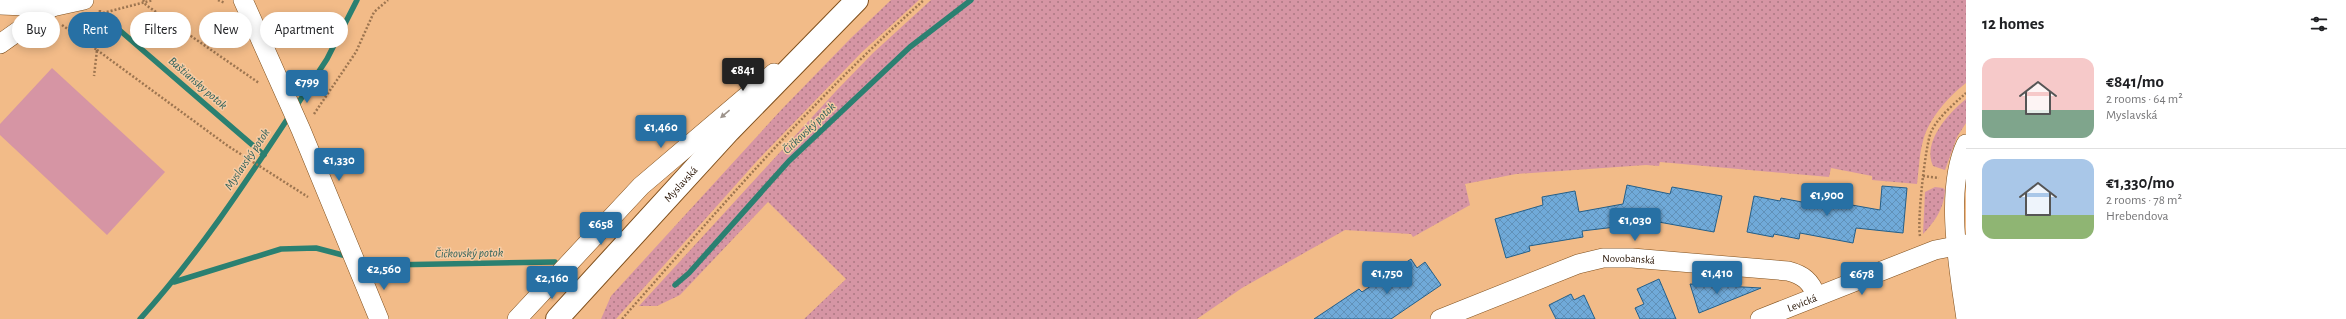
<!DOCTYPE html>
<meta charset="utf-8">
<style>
body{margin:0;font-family:"Alegreya Sans",sans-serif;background:#f2f2f2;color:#202124;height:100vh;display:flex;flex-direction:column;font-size:15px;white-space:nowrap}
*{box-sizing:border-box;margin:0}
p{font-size:13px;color:#757577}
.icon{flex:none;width:22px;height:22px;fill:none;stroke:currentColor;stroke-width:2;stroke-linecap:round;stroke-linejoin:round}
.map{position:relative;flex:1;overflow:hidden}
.details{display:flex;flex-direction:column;background:#fff;width:380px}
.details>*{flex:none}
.banner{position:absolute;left:12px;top:12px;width:380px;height:36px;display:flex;gap:8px}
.price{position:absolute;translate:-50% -34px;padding:0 9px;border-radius:4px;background:#2770a4;color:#fff;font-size:13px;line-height:26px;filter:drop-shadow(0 1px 2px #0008)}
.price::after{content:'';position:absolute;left:50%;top:24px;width:12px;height:9px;margin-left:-6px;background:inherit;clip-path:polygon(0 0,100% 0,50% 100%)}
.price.on{background:#222;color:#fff}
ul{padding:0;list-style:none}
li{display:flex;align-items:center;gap:12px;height:100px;padding:0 16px}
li+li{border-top:1px solid #e0e0e0}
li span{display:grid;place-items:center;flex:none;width:112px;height:80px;border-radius:12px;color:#555}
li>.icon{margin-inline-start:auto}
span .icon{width:48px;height:48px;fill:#fffc;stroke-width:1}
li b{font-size:17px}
h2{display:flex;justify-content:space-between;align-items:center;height:48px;padding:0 16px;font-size:17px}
.pill{padding:0 14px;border-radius:18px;background:#fff;box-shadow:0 2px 10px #0003;font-size:14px;line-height:36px}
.pill.on{background:#2770a4;color:#fff}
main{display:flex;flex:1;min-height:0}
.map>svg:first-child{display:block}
</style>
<main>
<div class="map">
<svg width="1966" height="319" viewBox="0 0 1966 319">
<defs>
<pattern id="grass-dots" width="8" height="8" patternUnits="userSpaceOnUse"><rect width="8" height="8" fill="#d695a4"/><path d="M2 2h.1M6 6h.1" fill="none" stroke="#ad7883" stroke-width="1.8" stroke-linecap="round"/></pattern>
<pattern id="building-cross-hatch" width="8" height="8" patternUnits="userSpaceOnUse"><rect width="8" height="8" fill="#70aad9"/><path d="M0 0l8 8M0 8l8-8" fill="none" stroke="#6191b8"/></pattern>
</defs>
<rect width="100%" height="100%" fill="#f2bb88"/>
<g fill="url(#grass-dots)">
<path d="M891,0h28l-57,52 -105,109 -141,158h-15l10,-23 171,-187 69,-71z"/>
<path d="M931,0h1035v83c-18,14 -37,35 -43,58 -4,14 -4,29 -6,43l-45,-4v-4l-41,-8 -2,9 -169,-15 -1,4 -13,-1 -130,9 -51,10 5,21 -57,32 -2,-3 -66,-4 -103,58 -45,31h-393l42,-40 -78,-77 -88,93 -23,11h-18l197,-215 37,-38z"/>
<path d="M1966,99v24l-9,14 -12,33 -12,-4c-11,-25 16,-53 33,-67z"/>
<path d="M1935,187l8,1 2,2c-1,19 -10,31 -22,44l2,-42z"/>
</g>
<path fill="#d695a4" d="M52,68l113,104 -58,63 -107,-100v-11z"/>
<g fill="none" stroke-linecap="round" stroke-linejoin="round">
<g stroke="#2b8071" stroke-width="5.5">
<path d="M117,28l147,127"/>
<path d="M295,108l32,-49 30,-59"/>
<path d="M360,260l27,5 168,-3"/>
<path d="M174,282l107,-33 35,-1 34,9"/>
<path d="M675,285l14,-12 100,-112 121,-114 61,-47"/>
<path d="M140,319c57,-63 104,-134 150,-204"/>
</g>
</g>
<g fill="url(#building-cross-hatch)" stroke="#245f89">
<path d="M1627,185l43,9 2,-7 50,9 -8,36 -72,-13 -2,11 -16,-7v3l-42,5 1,6 -54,9 1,5 -24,7 -11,-39 48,-14 -1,-8 33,-6 4,21 44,-8z"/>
<path d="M1882,186l25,2 -4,45 -47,-5 -3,15 -53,-10 -1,6 -25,-5 -1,3 -26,-5 7,-36 26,5 1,-3 52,10 2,-6 45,8z"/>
<path d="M1411,259l6,9 8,-6 16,23 -50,34h-77l45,-30 3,3z"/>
<path d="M1659,279l17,40h-36l-5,-11 9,-4 -7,-15z"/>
<path d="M1690,284l71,4 -62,25z"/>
<path d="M1571,294l3,6 10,-5 11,24h-39l-7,-14z"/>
</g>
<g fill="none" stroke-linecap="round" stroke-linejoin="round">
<g stroke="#7f4f1c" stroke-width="20">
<g id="street">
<path d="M243,0l58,130 78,189"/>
<path d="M0,5l52,2 32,-7"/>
<path d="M0,44l52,-37"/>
<path d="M517,319l124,-133 133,-113"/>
<path id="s1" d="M1440,319l138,-55 25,-6h29l156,13c15,4 23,10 28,25"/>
<path id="s2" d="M1760,319l175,-69 31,-6"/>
<path d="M1966,319c-7,-49 -22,-129 0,-175"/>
</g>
</g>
<g stroke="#7f4f1c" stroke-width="24">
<g id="secondary">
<path id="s3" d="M557,319l172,-188 128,-131"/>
</g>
</g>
<g stroke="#9d7550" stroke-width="2.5" stroke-dasharray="2 2" stroke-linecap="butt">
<path d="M143,0l3,5 113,78"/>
<path d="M218,0l7,3"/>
<path d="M100,10l-3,40 131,96 80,51"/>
<path d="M99,14l54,-14"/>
<path d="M62,25l35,25 -3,26"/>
<path d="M314,114l42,-62 18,-40 14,-12"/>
<path d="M1923,176l16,2"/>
<path d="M1920,236c-3,-14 5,-89 11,-104 7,-15 23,-28 35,-39"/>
<path d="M622,319c97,-110 193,-222 302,-319"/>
</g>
<use href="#street" stroke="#fff" stroke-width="19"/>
<use href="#secondary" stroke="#fff" stroke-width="22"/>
</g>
<defs><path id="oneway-solid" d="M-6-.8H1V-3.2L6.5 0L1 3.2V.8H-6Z"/></defs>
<use fill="#9d948c" href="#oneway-solid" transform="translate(725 114) rotate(140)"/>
<g text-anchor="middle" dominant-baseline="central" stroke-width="3" stroke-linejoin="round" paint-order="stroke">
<g font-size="11" fill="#251100" stroke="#f7cba3">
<text stroke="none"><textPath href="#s3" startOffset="183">Myslavská</textPath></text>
<text stroke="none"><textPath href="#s1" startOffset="200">Novobanská</textPath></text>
<text stroke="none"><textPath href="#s2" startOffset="45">Levická</textPath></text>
</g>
<g font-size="12" font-style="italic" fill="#2f625b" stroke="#f7cba3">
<text transform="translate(198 83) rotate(41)">Baštiansky potok</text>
<text transform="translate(809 128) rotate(-44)">Čičkovský potok</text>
<text transform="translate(247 159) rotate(-56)">Myslavský potok</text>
<text transform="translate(469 253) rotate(-1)">Čičkovský potok</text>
</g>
</g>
</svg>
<b class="price on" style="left:743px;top:92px">€841</b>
<b class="price" style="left:307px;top:104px">€799</b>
<b class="price" style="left:661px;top:149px">€1,460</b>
<b class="price" style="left:339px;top:182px">€1,330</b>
<b class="price" style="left:1827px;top:217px">€1,900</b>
<b class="price" style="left:1635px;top:242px">€1,030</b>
<b class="price" style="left:601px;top:246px">€658</b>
<b class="price" style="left:384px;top:291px">€2,560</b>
<b class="price" style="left:1387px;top:295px">€1,750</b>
<b class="price" style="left:1717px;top:295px">€1,410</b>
<b class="price" style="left:1862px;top:296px">€678</b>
<b class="price" style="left:552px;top:300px">€2,160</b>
<div class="banner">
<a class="pill">Buy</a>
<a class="pill on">Rent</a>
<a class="pill">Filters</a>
<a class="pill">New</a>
<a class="pill">Apartment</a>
</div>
</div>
<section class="details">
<h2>12 homes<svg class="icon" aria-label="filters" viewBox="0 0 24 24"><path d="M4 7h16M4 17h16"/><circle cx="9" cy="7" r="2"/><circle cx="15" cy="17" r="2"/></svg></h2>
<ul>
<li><span style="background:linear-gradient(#f6c9c9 65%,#7fa58c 0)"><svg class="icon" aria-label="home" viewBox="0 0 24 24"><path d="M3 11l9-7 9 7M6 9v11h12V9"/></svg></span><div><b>€841/mo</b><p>2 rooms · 64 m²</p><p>Myslavská</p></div></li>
<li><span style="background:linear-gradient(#a9c7e8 70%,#8fb573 0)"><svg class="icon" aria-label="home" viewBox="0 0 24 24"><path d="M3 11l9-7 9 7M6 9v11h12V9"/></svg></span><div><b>€1,330/mo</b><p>2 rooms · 78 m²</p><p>Hrebendova</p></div></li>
</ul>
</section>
</main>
